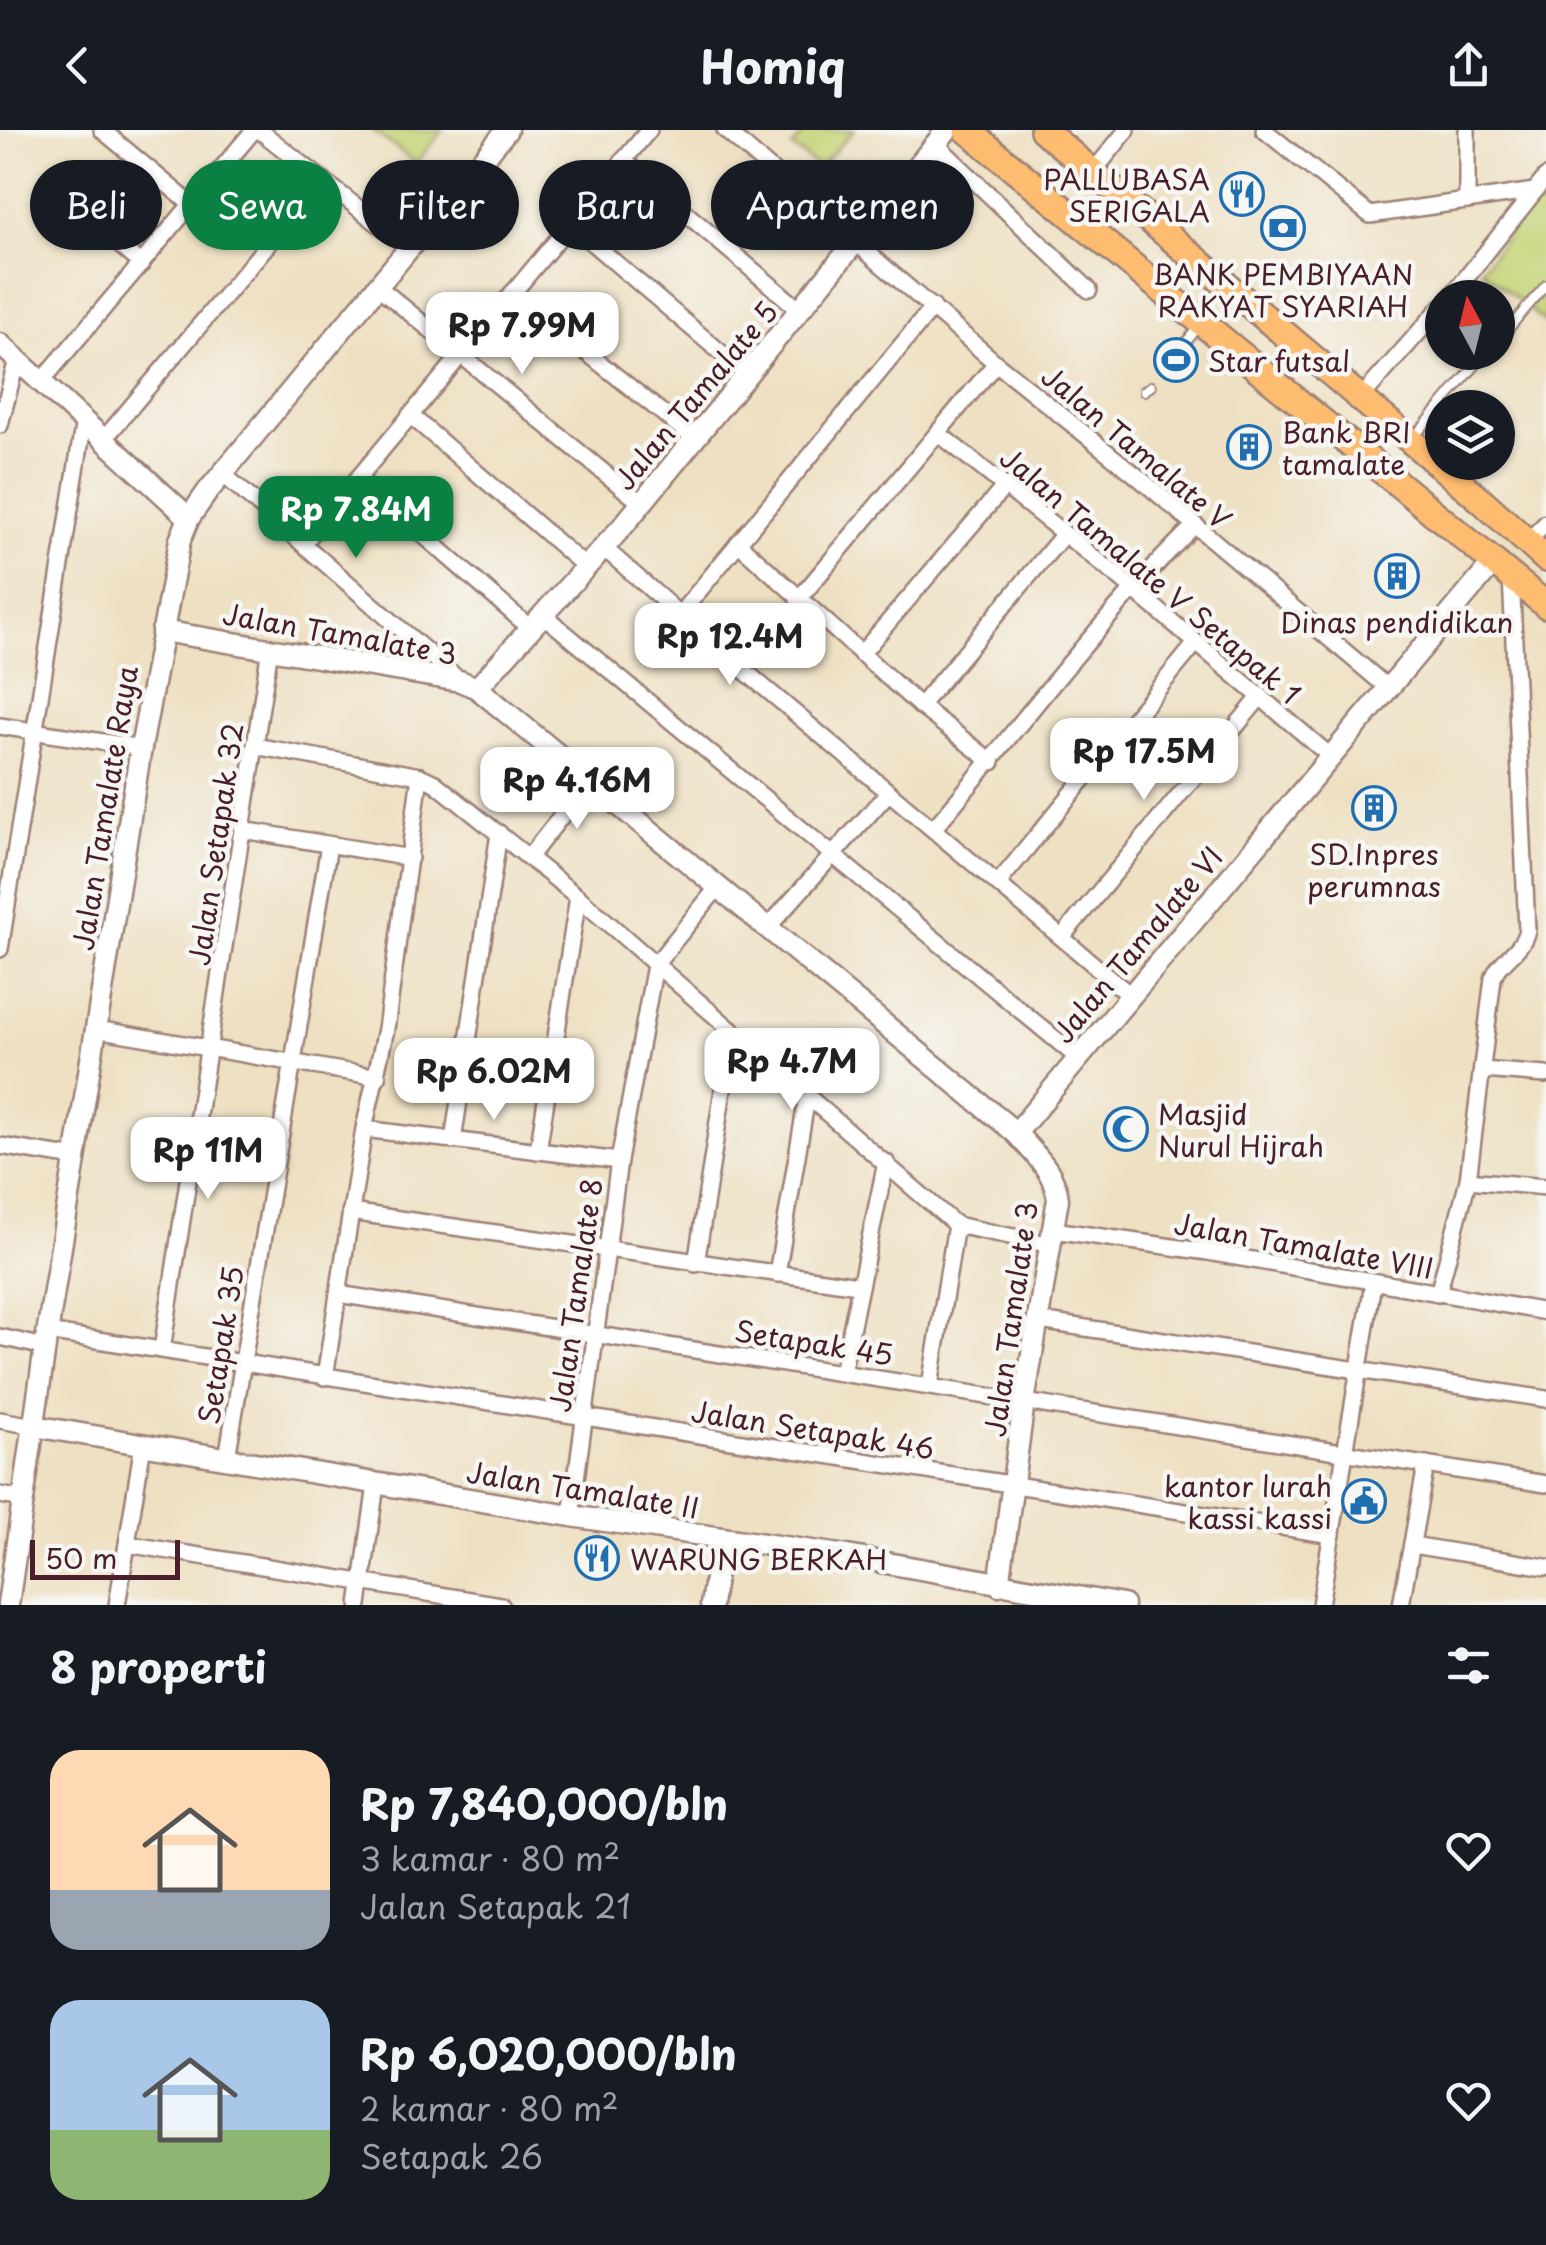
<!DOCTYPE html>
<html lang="id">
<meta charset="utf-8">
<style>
body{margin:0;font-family:"Playpen Sans",sans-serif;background:#242831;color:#f1f3f6;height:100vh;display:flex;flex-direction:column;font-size:38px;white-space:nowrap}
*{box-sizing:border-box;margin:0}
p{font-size:32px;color:#9ea1a6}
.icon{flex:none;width:55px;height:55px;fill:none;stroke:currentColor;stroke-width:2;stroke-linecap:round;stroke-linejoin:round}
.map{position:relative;height:1475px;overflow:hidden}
.side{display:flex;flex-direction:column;background:#171b24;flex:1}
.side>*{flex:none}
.guide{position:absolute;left:30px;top:30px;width:1000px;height:90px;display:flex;gap:20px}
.needle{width:65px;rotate:353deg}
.buttons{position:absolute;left:1425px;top:150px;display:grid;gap:20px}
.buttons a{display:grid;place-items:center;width:90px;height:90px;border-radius:50%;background:#171b24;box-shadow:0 2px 8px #0004;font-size:50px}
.scale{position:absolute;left:30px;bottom:25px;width:150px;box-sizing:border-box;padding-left:10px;border:5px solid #4a1f2b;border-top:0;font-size:28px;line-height:35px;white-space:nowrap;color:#4a1f2b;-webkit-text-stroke:8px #f6f6f2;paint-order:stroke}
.price{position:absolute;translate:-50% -85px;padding:0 22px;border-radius:20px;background:#fff;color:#222;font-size:32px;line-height:65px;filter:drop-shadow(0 2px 5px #0008)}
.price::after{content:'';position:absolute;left:50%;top:60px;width:30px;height:22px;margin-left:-15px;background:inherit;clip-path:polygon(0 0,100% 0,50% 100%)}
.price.current{background:#0b8043;color:#fff}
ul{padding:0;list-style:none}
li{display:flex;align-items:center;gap:30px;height:250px;padding:0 50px}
li span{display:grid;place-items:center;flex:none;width:280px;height:200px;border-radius:30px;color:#555}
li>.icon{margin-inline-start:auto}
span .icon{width:120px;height:120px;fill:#fffc;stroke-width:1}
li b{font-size:42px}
h2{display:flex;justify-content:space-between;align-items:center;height:120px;padding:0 50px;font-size:42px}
.pill{padding:0 35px;border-radius:45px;background:#171b24;box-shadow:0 2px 8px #0004;font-size:35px;line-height:90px}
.pill.current{background:#0b8043;color:#fff}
header{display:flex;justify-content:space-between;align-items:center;height:130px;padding:0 50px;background:#171b24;font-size:45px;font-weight:700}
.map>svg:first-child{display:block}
</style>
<header><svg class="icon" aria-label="back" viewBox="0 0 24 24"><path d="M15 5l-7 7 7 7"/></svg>Homiq<svg class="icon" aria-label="share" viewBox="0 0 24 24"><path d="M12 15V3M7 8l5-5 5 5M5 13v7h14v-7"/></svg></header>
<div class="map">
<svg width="1546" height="1475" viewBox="0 0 1546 1475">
<rect width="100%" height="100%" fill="#f6f6f2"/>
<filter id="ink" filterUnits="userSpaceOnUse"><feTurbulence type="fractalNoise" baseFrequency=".01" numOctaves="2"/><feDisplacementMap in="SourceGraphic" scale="20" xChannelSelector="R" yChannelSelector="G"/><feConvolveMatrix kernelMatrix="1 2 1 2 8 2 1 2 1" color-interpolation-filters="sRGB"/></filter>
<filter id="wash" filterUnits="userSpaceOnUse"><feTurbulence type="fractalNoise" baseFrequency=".0048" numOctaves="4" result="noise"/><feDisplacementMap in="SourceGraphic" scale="40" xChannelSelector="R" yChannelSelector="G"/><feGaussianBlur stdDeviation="2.25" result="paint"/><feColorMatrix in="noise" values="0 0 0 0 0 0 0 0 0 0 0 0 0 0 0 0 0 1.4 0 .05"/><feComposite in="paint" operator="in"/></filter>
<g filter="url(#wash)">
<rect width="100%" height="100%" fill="#eee0c2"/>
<g fill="#c4d375" stroke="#877950" stroke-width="2.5">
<path d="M372,0h71l-27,33z"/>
<path d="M807,0h47l-35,38 -27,-21z"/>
<path d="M1546,56v137l-65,-54z"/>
</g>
</g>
<g filter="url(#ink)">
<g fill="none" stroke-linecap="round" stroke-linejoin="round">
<g stroke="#9c8076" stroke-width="12">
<g id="service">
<path d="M1498,211l48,-56"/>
<path d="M1183,216l16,-20"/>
<path d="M1144,261l7,-5"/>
<path d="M1415,306l72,-84"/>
</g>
</g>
<g stroke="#9c8076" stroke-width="20">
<g id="minor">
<path d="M102,0l90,75"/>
<path d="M259,0l150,118"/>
<path d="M725,0l271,233 142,114 250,211"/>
<path d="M1264,0l106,85 165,-24"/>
<path d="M1467,0v71"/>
<path d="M936,14l153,146"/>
<path d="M623,30l178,151"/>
<path d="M1093,42l34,-42"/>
<path d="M51,57l91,77"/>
<path d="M570,94l177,151"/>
<path d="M376,155l265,218"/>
<path d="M512,163l183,146"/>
<path d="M1450,168l96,-121"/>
<path d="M41,252l213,-252"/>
<path d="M1359,270l83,-94"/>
<path d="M410,285l177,153"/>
<path d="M0,295l17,-66"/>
<path d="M938,303l194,155 198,168"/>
<path d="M105,308l216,-257"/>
<path d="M223,344l237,207"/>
<path d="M358,348l172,150"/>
<path d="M1527,412l19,-19"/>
<path d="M738,413l182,163 72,56"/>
<path d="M303,414l346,-414"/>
<path d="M604,418l117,103 410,345"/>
<path d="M798,470l198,-237"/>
<path d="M542,484l536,444"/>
<path d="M679,485l254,-308"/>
<path d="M861,524l144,-168"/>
<path d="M920,576l144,-172"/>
<path d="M0,596l141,22"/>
<path d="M255,616l165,30 15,7 143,114 378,328"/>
<path d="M934,698c86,-101 165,-209 260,-302"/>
<path d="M243,700l167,28"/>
<path d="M529,727l61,-77"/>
<path d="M999,752l197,-239"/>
<path d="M769,796l120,-134"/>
<path d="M1062,807l199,-241"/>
<path d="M0,819l84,-529"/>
<path d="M96,899l282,48"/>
<path d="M1482,940l64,5"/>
<path d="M364,999l255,32"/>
<path d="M453,1011l46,-308"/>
<path d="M0,1016l76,12"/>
<path d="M538,1021l40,-254"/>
<path d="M1468,1050l78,7"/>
<path d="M350,1082l508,73"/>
<path d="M956,1095l96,20"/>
<path d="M1053,1100l155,22 338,60"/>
<path d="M696,1134l36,-233"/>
<path d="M777,1144l30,-177"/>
<path d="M338,1164l1208,190"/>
<path d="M1438,1164l30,-114 25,-202c8,-20 29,-26 34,-48l-16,-355"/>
<path d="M1040,1191l506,78"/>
<path d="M47,1202l1285,203"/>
<path d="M0,1207l45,10"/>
<path d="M162,1220l108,-702"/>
<path d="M842,1243l44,-211"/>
<path d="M325,1247l39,-248 22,-100 34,-253"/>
<path d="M930,1256l26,-161"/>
<path d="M0,1290l34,6"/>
<path d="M143,1314l-16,100 374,61"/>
<path d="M227,1328l102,-613"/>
<path d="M0,1365l24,4"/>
<path d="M571,1386l48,-355 36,-196 63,-78"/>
<path d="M1412,1415l134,22"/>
<path d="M117,1475l10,-61"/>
<path d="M359,1475l17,-120"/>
<path d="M1320,1475l53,-322"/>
<path d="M1401,1475l25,-140"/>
</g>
</g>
<g stroke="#9c8076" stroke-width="25">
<g id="tertiary">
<path d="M0,214l189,174"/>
<path d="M162,501l298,50 17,7 539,445c18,21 39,38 42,66l-34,203 -25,183"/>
<path d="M477,558l146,-162 324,-396"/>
<path d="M1016,1003l478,-571"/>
<path d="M34,1296l537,90 276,40 276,49"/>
<path d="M8,1475l37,-258 96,-599 39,-208 9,-22 19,-27 299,-361"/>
<path d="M711,1475l10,-67"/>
</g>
</g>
<g stroke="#9c8076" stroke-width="30">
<g id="primary">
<path d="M967,0l579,475"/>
<path d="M1043,0l438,370 65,59"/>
</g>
</g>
<use href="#service" stroke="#fff" stroke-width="8"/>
<use href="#minor" stroke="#fff" stroke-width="15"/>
<use href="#tertiary" stroke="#fff" stroke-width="20"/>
<use href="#primary" stroke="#febc70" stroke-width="25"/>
</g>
</g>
<defs>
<g id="restaurant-ring" transform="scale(2.25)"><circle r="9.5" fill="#f6f6f2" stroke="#1f6fb2" stroke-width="1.5"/><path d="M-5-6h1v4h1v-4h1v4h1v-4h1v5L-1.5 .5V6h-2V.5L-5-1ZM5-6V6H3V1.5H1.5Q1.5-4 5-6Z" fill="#1f6fb2"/></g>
<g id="bank-ring" transform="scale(2.25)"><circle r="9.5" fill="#f6f6f2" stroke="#1f6fb2" stroke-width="1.5"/><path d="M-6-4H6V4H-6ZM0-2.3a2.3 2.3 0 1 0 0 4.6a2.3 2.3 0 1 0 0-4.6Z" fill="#1f6fb2"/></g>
<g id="stadium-ring" transform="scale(2.25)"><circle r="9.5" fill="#f6f6f2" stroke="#1f6fb2" stroke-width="1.5"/><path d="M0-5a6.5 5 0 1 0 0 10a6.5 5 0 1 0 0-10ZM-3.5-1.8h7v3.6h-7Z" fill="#1f6fb2"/></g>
<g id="building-ring" transform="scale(2.25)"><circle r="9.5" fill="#f6f6f2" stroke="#1f6fb2" stroke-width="1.5"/><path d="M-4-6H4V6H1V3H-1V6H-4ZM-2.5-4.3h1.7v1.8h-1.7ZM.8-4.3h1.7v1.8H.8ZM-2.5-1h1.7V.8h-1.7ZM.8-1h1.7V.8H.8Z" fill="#1f6fb2"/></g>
<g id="mosque-ring" transform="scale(2.25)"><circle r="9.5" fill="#f6f6f2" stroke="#1f6fb2" stroke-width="1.5"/><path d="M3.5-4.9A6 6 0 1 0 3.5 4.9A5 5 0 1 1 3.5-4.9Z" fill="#1f6fb2"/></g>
<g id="civic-ring" transform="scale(2.25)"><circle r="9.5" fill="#f6f6f2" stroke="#1f6fb2" stroke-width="1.5"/><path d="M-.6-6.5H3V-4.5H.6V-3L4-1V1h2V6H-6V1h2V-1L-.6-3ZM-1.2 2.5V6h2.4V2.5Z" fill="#1f6fb2"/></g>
</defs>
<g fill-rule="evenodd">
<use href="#restaurant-ring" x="1242" y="64"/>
<use href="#bank-ring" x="1283" y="98"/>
<use href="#stadium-ring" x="1176" y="230"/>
<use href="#building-ring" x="1249" y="317"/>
<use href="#building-ring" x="1397" y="446"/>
<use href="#building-ring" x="1374" y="678"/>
<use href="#mosque-ring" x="1126" y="999"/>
<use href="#civic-ring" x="1364" y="1371"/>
<use href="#restaurant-ring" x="597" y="1428"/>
</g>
<g text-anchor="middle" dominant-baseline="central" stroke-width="9" stroke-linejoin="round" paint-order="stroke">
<g font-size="28" fill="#4a1f2b" stroke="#f6f6f2" text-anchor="start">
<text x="1210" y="48" text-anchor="end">PALLUBASA<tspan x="1210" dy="32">SERIGALA</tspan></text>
<text x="1283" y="143" text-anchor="middle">BANK PEMBIYAAN<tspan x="1283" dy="32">RAKYAT SYARIAH</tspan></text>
<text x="1208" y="230">Star futsal</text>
<text x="1282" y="301">Bank BRI<tspan x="1282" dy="32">tamalate</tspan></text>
<text x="1397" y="491" text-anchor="middle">Dinas pendidikan</text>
<text x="1374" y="723" text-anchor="middle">SD.Inpres<tspan x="1374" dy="32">perumnas</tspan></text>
<text x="1158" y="983">Masjid<tspan x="1158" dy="32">Nurul Hijrah</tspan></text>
<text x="1332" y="1355" text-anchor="end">kantor lurah<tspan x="1332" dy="32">kassi kassi</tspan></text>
<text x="630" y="1428">WARUNG BERKAH</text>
</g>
<g font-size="28" fill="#4a1f2b" stroke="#f6f6f2">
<text transform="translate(695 265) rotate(-50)">Jalan Tamalate 5</text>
<text transform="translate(1137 317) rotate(40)">Jalan Tamalate V</text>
<text transform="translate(1151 445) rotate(40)">Jalan Tamalate V Setapak 1</text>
<text transform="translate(340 503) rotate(10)">Jalan Tamalate 3</text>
<text transform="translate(104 678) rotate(-81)">Jalan Tamalate Raya</text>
<text transform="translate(215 714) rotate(-82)">Jalan Setapak 32</text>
<text transform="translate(1137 814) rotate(-50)">Jalan Tamalate VI</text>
<text transform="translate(1304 1115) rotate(10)">Jalan Tamalate VIII</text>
<text transform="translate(575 1165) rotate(-82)">Jalan Tamalate 8</text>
<text transform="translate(1010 1189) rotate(-82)">Jalan Tamalate 3</text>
<text transform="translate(814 1212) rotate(9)">Setapak 45</text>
<text transform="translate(220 1215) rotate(-81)">Setapak 35</text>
<text transform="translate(813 1299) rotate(9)">Jalan Setapak 46</text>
<text transform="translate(583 1359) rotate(9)">Jalan Tamalate II</text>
</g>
</g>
</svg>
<div class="buttons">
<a><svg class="needle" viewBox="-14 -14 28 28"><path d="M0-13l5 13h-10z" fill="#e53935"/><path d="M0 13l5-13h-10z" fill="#9ea1a6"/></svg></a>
<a><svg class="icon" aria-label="layers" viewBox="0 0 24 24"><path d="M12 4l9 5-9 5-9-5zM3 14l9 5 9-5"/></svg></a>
</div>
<div class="scale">50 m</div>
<b class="price" style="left:522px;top:247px">Rp 7.99M</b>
<b class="price current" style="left:356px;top:431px">Rp 7.84M</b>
<b class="price" style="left:730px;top:558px">Rp 12.4M</b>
<b class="price" style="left:1144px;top:673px">Rp 17.5M</b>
<b class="price" style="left:577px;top:702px">Rp 4.16M</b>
<b class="price" style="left:792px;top:983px">Rp 4.7M</b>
<b class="price" style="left:494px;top:993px">Rp 6.02M</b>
<b class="price" style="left:208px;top:1072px">Rp 11M</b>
<div class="guide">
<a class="pill">Beli</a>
<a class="pill current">Sewa</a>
<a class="pill">Filter</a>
<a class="pill">Baru</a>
<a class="pill">Apartemen</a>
</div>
</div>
<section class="side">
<h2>8 properti<svg class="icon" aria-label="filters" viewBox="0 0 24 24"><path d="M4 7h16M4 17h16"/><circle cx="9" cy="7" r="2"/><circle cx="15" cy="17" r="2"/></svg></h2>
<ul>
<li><span style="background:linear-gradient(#ffd9b3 70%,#9aa5b1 0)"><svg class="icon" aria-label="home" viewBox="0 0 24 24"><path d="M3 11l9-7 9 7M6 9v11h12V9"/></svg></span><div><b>Rp 7,840,000/bln</b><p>3 kamar · 80 m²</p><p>Jalan Setapak 21</p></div><svg class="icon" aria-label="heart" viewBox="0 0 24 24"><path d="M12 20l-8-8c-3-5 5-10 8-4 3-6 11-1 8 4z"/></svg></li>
<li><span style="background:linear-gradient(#a9c7e8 65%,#8fb573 0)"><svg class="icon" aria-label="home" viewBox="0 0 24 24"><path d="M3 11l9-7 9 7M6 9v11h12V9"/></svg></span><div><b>Rp 6,020,000/bln</b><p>2 kamar · 80 m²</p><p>Setapak 26</p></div><svg class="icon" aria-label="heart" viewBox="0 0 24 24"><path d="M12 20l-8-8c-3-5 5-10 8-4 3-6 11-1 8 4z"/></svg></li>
</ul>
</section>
